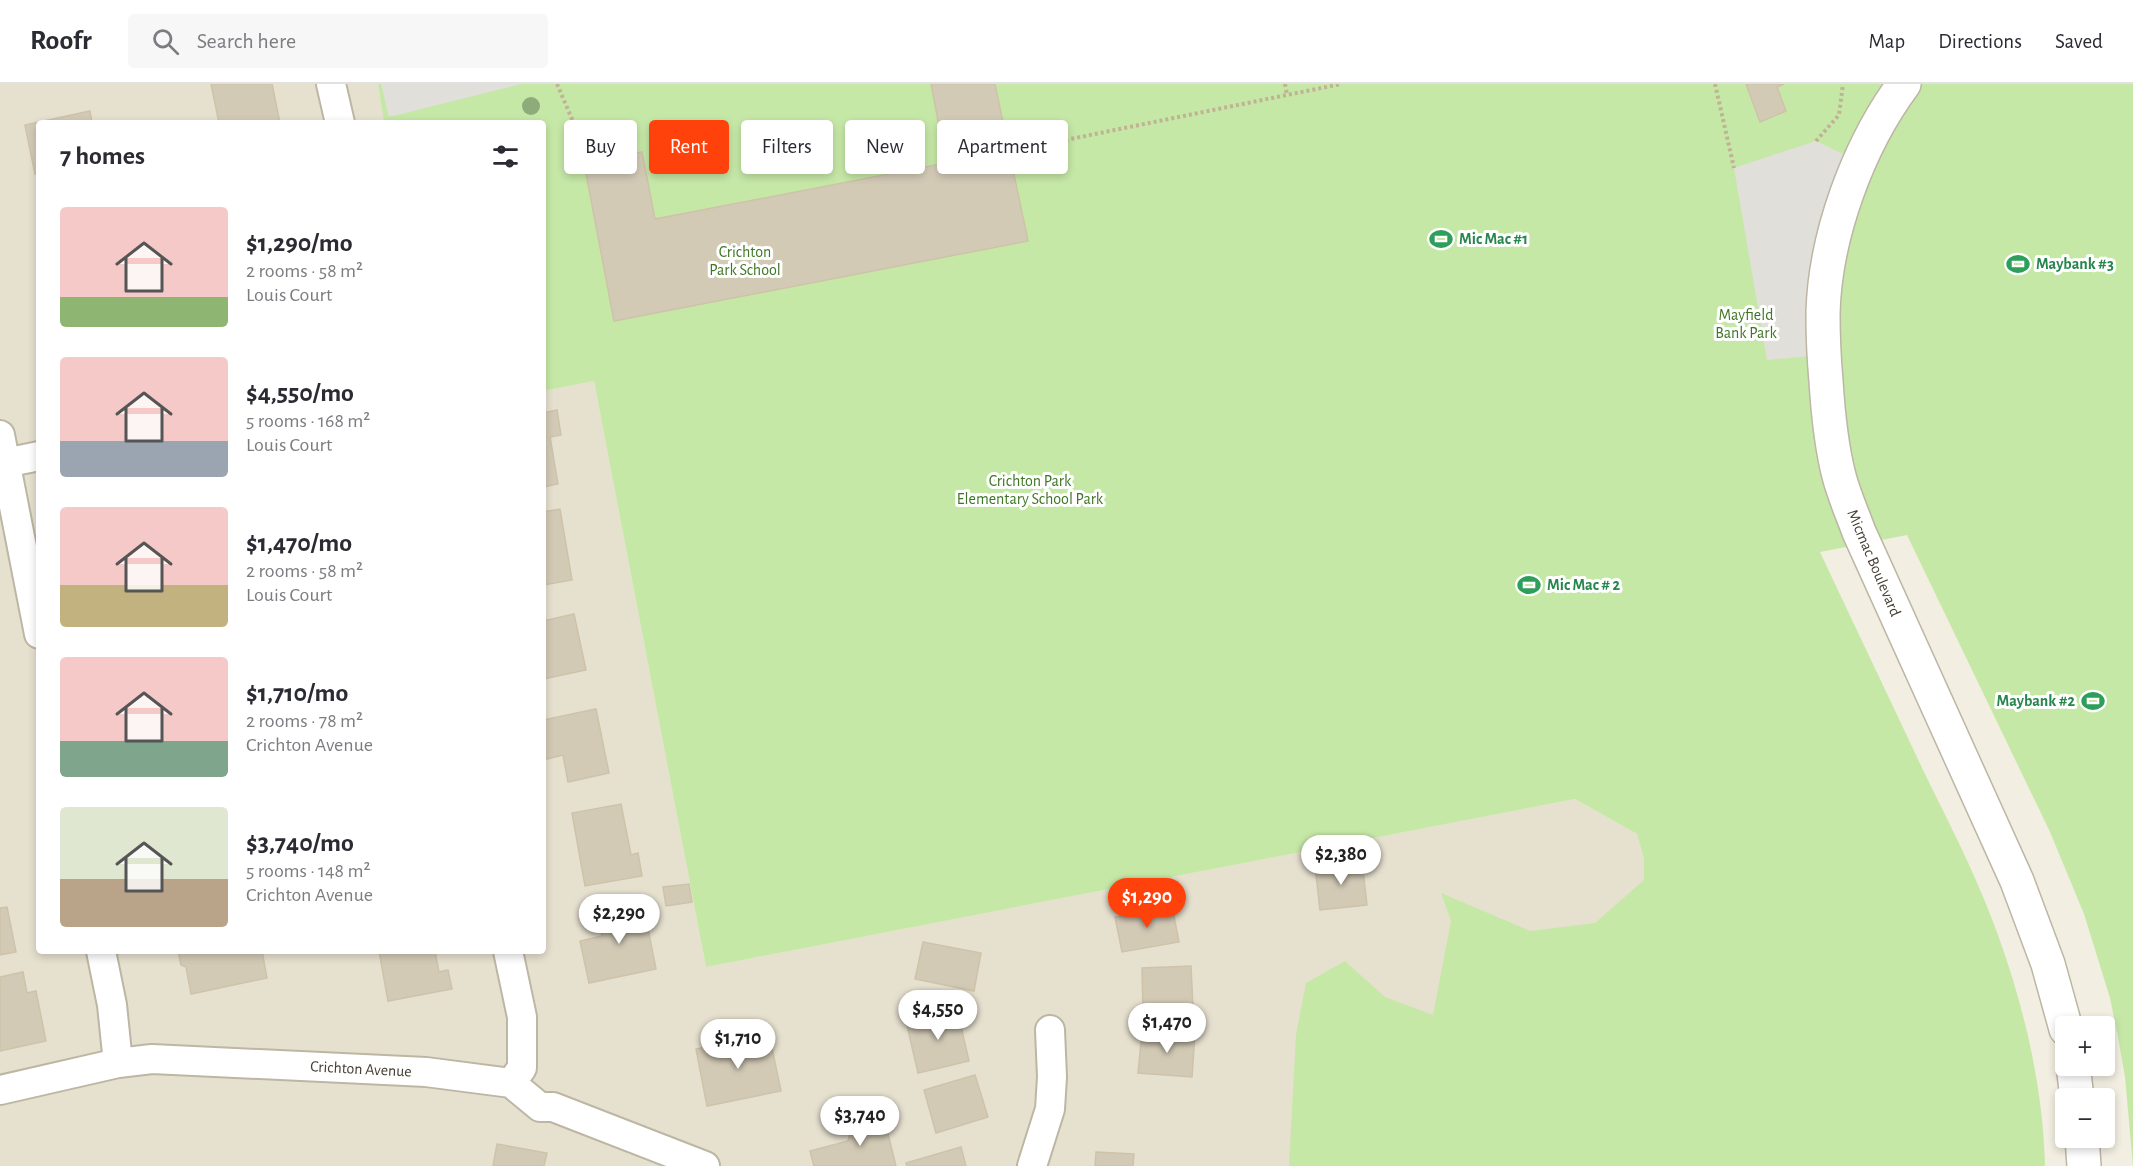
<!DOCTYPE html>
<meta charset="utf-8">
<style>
body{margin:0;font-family:"Alegreya Sans",sans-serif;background:#f7f7f7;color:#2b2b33;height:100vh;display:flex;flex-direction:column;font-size:22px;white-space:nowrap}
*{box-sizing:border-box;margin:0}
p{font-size:20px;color:#7c7c81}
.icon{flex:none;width:33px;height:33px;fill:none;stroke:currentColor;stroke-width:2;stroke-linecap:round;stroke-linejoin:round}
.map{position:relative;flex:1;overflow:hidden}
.details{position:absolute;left:36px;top:36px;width:510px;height:834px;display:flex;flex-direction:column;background:#fff;border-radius:6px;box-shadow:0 3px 9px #0003}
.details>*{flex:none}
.guide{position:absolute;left:564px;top:36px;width:570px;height:54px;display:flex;gap:12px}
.tools{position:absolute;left:2055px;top:932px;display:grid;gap:12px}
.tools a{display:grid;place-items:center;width:60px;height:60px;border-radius:6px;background:#fff;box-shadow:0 3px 9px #0003;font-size:30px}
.price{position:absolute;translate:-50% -51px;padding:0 14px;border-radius:21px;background:#fff;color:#222;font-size:20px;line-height:39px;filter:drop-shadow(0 2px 3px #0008)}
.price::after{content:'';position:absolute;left:50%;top:36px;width:18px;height:14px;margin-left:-9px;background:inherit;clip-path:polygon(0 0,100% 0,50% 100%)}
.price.current{background:#ff420b;color:#fff}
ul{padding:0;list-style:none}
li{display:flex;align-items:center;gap:18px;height:150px;padding:0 24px}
li span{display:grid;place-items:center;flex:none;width:168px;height:120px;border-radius:6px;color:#555}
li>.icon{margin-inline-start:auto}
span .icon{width:72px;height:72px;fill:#fffc;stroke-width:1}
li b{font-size:26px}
h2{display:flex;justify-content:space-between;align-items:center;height:72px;padding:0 24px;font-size:26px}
.tag{padding:0 21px;border-radius:6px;background:#fff;box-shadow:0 3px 9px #0003;font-size:21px;line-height:54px}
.tag.current{background:#ff420b;color:#fff}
header{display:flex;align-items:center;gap:36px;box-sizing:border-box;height:84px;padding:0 30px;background:#fff;border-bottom:2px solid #e1e1e2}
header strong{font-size:28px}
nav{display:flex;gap:33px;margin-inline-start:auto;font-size:21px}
.search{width:420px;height:54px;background:#f7f7f7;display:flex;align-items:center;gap:15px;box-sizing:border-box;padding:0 21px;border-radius:6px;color:#7c7c81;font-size:22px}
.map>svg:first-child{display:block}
</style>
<header>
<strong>Roofr</strong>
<div class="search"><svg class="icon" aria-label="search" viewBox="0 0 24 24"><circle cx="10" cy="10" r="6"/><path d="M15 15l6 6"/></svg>Search here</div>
<nav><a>Map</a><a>Directions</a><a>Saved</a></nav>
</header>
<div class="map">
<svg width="2133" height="1082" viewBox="0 0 2133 1082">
<rect width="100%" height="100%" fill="#f2eee1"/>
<path fill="#e6e0cf" d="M0,0h378l6,39h-345v828h504v-560l51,-10 112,586 869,-168 69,39v62l-294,266h-1350z"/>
<path fill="#c6e8a7" d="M378,0h1755v1082l-8,-89 -7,-40 -8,-39 -26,-84 -34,-82 -143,-297 -87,17c34,73 69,145 103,218 23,47 48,95 67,144 31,79 53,167 55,252h-756l7,-131 10,-52 39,-22 40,36 48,18 18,-94 -10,-28 89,38 65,-8 49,-43v-22l-7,-24 -62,-35 -869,168 -112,-586 -51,10v-268h-159z"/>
<g fill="#e1dfda">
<path d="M381,0h140l-132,33z"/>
<path d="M1816,57l43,21 -35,193 -57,5 -33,-192z"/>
</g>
<g fill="#d3cab6" stroke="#cec3a9" stroke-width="1.5">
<path d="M211,0h61l8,39h-61z"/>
<path d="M931,0h64l33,157 -414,80 -30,-158 58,-11 13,67 291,-56z"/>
<path d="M1746,0h38l-7,3 9,24 -26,11z"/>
<path d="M90,27l2,12h-53v50l-4,1 -10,-49z"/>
<path d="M557,326l4,25 -11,2 8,47 -15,3v-74z"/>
<path d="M560,425l12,71 -29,5v-73z"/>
<path d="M574,530l12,56 -43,9v-58z"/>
<path d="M596,625l13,64 -41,9 -5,-27 -20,5v-40z"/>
<path d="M621,720l10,51 7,-2 4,23 -57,10 -13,-73z"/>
<path d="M1362,777l5,44 -47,5 -5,-44z"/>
<path d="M689,800l3,18 -26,4 -3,-19z"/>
<path d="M643,820l13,65 -67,14 -9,-42 22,-5 -5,-23z"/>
<path d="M1172,822l7,36 -57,10 -7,-35z"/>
<path d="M7,823l9,45 -16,3v-47z"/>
<path d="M923,858l58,11 -7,38 -59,-12z"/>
<path d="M178,867h84l5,27 -76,16 -5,-27 -5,-2z"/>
<path d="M379,867h56l4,21 9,-2 4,19 -64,12z"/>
<path d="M1191,882l2,42 -50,2 -1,-42z"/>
<path d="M23,888l4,21 9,-2 10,50 -46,10v-74z"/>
<path d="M957,925l12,52 -51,12 -12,-52z"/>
<path d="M1142,948l53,1 -3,44 -54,-4z"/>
<path d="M769,950l12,57 -74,15 -11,-57z"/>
<path d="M975,991l13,42 -52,16 -12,-43z"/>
<path d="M883,1030l13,52h-82l-4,-15 38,-10 4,-19z"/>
<path d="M497,1060l50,9 -3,13h-51z"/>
<path d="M961,1063l5,19h-59l-1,-3z"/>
<path d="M1096,1068l38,2 -1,12h-38z"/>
</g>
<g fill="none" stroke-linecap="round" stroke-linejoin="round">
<g stroke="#bdb6a4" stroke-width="32">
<g id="minor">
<path d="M331,0l9,39"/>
<path d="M0,351l39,199"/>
<path d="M0,380l39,-8"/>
<path d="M101,867l11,54 6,58"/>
<path d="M508,867l14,66v51l-11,15"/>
<path d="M0,1006l118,-27 34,-4 274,13 85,11 29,24h13l152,59"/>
<path d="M1032,1082l18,-57 2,-32 -2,-47"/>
</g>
</g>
<g stroke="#bdb6a4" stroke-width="36">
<g id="tertiary">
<path d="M1904,0c-46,62 -79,152 -81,229 0,23 1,46 3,68 2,32 5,64 13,95 5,19 13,37 20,56l158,349 31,83 18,65"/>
<path d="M2073,981l4,33"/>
<path d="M2082,1053l2,29"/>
</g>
</g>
<g stroke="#bfb394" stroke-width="4" stroke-dasharray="3 3" stroke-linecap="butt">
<path d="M557,0l26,61"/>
<path d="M1285,0l2,11"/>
<path d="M1715,0l19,84"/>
<path d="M1816,57l23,-26 4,-31"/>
<path d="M1036,62l305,-62"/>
</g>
<use href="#minor" stroke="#fff" stroke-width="28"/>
<use href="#tertiary" stroke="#fff" stroke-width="33"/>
</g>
<circle fill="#8eac79" cx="531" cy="22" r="9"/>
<defs>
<g id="stadium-bare" transform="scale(1.8)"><path d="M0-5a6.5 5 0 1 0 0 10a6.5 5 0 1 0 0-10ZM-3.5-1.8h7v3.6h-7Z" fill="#2e9e5b" stroke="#fff" stroke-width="2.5" paint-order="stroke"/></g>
</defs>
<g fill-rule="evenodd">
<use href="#stadium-bare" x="1441" y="155"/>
<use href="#stadium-bare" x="2018" y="180"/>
<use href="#stadium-bare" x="1529" y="501"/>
<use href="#stadium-bare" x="2093" y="617"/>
</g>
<g text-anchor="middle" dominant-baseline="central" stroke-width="6" stroke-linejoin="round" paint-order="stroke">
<g font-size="16" font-weight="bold" fill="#27864d" stroke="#fff" text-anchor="start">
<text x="1459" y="155">Mic Mac #1</text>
<text x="2036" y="180">Maybank #3</text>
<text x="1547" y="501">Mic Mac # 2</text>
<text x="2075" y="617" text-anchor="end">Maybank #2</text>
</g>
<g font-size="16" fill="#3d7624" stroke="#fff">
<text x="745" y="168">Crichton<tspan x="745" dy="18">Park School</tspan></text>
<text x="1746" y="231">Mayfield<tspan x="1746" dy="18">Bank Park</tspan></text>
<text x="1030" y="397">Crichton Park<tspan x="1030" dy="18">Elementary School Park</tspan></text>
</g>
<g font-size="16" fill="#433d32" stroke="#fff">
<text transform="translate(1874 479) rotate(67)">Micmac Boulevard</text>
<text transform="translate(361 985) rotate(3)">Crichton Avenue</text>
</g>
</g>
</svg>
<div class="tools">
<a>+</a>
<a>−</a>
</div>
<b class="price" style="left:1341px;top:802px">$2,380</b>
<b class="price current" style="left:1147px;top:845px">$1,290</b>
<b class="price" style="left:619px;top:861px">$2,290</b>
<b class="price" style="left:938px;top:957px">$4,550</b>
<b class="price" style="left:1167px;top:970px">$1,470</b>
<b class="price" style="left:738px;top:986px">$1,710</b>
<b class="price" style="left:860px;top:1063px">$3,740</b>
<div class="guide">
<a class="tag">Buy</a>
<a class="tag current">Rent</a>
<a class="tag">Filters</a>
<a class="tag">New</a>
<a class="tag">Apartment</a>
</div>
<section class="details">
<h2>7 homes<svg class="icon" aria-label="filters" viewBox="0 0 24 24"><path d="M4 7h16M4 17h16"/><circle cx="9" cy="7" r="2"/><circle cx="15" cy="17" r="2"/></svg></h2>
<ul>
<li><span style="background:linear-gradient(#f6c9c9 75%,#8fb573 0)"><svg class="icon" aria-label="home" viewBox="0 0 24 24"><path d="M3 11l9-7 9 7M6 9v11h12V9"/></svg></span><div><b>$1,290/mo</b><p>2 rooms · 58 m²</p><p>Louis Court</p></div></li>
<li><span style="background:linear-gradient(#f6c9c9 70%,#9aa5b1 0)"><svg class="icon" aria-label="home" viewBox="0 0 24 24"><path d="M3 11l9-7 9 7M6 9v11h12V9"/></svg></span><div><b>$4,550/mo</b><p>5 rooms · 168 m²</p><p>Louis Court</p></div></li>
<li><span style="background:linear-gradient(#f6c9c9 65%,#c2b280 0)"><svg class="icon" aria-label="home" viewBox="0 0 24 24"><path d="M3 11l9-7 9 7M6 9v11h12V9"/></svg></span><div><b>$1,470/mo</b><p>2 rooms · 58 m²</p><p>Louis Court</p></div></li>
<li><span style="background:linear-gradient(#f6c9c9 70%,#7fa58c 0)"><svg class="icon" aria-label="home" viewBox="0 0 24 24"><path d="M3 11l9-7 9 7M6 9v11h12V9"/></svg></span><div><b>$1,710/mo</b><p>2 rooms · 78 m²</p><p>Crichton Avenue</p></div></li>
<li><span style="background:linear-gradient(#dfe7d0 60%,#b9a48a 0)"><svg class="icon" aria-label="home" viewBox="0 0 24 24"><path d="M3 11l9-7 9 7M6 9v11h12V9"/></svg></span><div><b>$3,740/mo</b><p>5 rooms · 148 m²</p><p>Crichton Avenue</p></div></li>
</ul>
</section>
</div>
